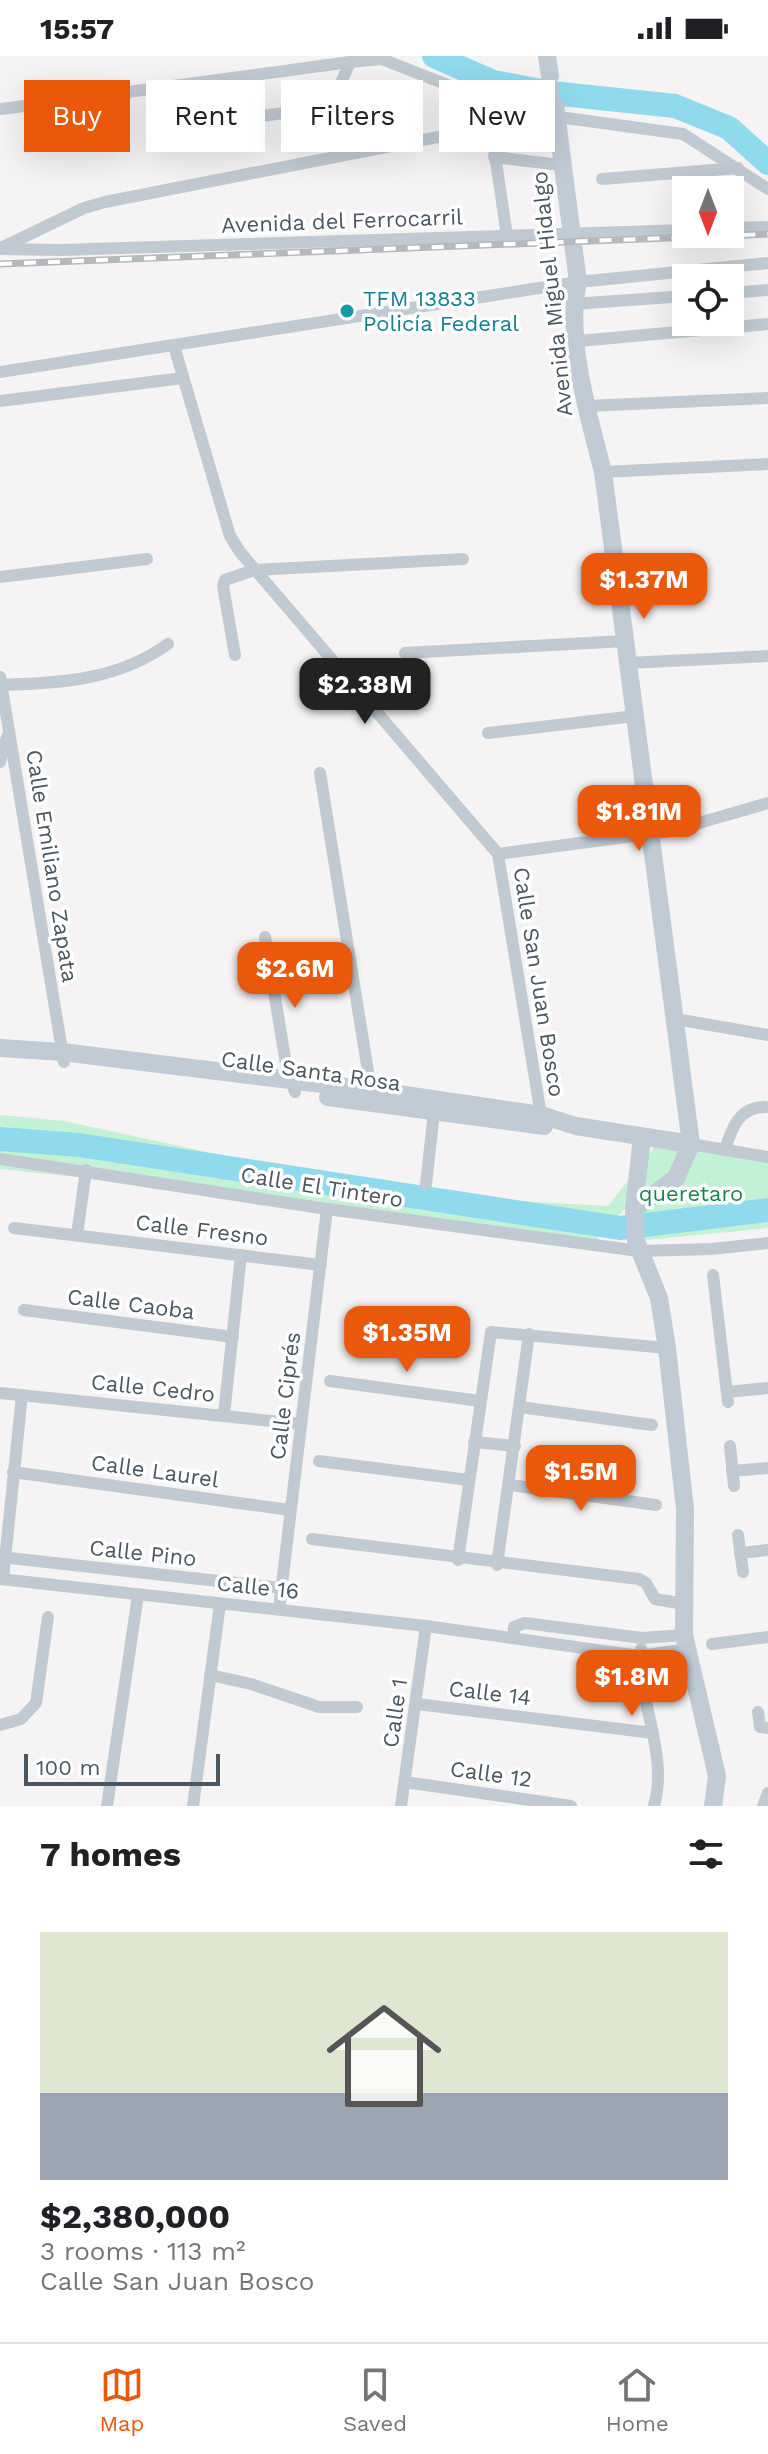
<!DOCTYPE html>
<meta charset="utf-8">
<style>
body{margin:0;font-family:"Work Sans",sans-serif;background:#f6f6f6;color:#202124;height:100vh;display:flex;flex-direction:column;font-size:30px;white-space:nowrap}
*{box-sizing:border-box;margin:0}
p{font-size:26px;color:#757577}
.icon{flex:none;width:44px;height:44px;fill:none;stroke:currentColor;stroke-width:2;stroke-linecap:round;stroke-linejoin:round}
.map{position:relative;height:1750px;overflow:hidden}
.side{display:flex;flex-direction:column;background:#fff;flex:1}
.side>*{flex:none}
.banner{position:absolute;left:24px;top:24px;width:720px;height:72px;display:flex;gap:16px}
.needle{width:52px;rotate:180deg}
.buttons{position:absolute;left:672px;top:120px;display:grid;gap:16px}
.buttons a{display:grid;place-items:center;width:72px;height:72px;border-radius:0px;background:#fff;box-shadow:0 8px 32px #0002;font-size:40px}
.scale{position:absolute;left:24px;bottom:20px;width:196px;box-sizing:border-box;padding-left:8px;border:4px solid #4a5661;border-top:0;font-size:22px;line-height:28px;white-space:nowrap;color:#4a5661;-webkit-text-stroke:6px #fff;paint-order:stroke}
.price{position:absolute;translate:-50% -68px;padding:0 18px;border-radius:16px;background:#ea580c;color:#fff;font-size:26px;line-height:52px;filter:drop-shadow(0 2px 4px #0008)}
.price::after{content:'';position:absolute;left:50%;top:48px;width:24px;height:18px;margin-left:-12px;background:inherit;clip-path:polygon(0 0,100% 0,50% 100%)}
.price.on{background:#222;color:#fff}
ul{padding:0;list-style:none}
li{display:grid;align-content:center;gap:16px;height:424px;padding:0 40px}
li+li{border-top:2px solid #e0e0e0}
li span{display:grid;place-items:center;height:248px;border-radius:0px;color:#555}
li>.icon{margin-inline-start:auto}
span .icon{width:144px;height:144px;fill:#fffc;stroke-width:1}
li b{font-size:34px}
h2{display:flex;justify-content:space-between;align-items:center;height:96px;padding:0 40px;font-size:34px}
.tag{padding:0 28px;border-radius:0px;background:#fff;box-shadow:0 8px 32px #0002;font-size:28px;line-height:72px}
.tag.on{background:#ea580c;color:#fff}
.status{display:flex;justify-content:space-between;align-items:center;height:56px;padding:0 40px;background:#fff;direction:ltr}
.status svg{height:22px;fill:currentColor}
.dock{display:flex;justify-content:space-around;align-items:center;height:112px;border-top:2px solid #e0e0e0;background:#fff;font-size:22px;color:#757577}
.dock a{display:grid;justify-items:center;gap:4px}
.dock .on{color:#ea580c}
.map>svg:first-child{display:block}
</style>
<div class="status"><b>15:57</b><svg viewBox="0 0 49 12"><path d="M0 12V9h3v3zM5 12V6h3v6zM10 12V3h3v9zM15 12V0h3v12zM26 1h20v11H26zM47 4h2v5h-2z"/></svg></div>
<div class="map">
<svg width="768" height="1750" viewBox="0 0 768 1750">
<rect width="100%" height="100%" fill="#f5f3f3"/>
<path fill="#c3f1d5" d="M0,1059l64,6 342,74 202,11 48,-61 112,14v69l-132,13 11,-57 -55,61 -364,-52 -228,-24z"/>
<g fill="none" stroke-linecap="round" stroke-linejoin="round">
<g stroke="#90daee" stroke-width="24">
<path d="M434,0l59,26 59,11 123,13 54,22 39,35"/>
<path d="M0,1083l79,6 541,83 148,-18"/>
</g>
<g stroke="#c1cad2" stroke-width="12">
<path d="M374,0l107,42 56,16 146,20 85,55"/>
<path d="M550,20l5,29"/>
<path d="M2,53l348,-47"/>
<path d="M491,72l16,108"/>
<path d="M167,74l164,-24 19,-44 31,-3"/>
<path d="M494,101l67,8"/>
<path d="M602,123l136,-11"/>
<path d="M730,172l38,-1"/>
<path d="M3,191l81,-39 21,-6 445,-87"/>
<path d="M0,193l62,1 624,-20"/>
<path d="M730,237l38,-3"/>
<path d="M573,248l113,-8"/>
<path d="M578,285l190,-17"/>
<path d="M174,290l56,190 10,16 258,302 43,261"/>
<path d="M0,316l578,-90 190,-19"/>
<path d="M0,345l183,-23"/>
<path d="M586,350l182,-8"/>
<path d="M603,416l165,-8"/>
<path d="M0,521l147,-18"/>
<path d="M405,597l220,-12"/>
<path d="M235,599l-12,-69 2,-6 29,-10 209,-11"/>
<path d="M628,607l140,-7"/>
<path d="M0,621l64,385"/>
<path d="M2,629c60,-2 116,-5 166,-41"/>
<path d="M488,677l147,-17"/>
<path d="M0,706l7,-25"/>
<path d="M320,717l52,323"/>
<path d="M498,798l173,-23 97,-28"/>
<path d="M265,881l22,133 8,22"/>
<path d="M676,963l92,16"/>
<path d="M691,1088l77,13"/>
<path d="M725,1094c7,-23 15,-45 43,-43"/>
<path d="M0,1103l327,50 312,42 72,-2 57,-6"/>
<path d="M426,1128l8,-72"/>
<path d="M14,1172l307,37"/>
<path d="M77,1179l9,-65"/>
<path d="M713,1219l15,127"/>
<path d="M24,1254l209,27"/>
<path d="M330,1325l150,20"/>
<path d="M727,1336l41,-4"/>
<path d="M0,1337l301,31"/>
<path d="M520,1351l132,18"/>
<path d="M224,1359l17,-160"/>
<path d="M474,1386l41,4"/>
<path d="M730,1390l4,40"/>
<path d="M319,1405l150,19"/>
<path d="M732,1415l36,-3"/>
<path d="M13,1416l277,38"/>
<path d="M510,1429l146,20"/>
<path d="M738,1479l5,37"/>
<path d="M312,1483l327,40 7,4 9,16 29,5"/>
<path d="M740,1497l28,-3"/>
<path d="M0,1501l282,31"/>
<path d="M458,1504l33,-228 176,16"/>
<path d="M497,1509l32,-231"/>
<path d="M0,1523l426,47 214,30 47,-7"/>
<path d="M3,1523l19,-184"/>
<path d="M279,1553l48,-400"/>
<path d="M513,1582l1,-11 11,-4 117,15 42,-3"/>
<path d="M712,1588l56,-7"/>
<path d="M641,1593c-4,53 28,104 13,157"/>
<path d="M210,1619l41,9 68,23h38"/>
<path d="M417,1648l236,29"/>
<path d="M758,1656l2,15 8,1"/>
<path d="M0,1669l21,-6 15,-16 12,-86"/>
<path d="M405,1726l166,24"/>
<path d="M107,1750l31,-211"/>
<path d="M193,1750l27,-202"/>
<path d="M401,1750l25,-180"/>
<path d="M763,1750l5,-13"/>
</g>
<g stroke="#c1cbd6" stroke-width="18">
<path d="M547,0l3,20"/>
<path d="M555,49l23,177c-13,56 11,135 25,190l88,672 -15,34 -42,31"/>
<path d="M0,992l62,4 309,38 170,25 35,11 115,18"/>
<path d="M328,1041l216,29"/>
<path d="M642,1081l-8,72 2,32 23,57 8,50 18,161 -1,126 33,141 -4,30"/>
</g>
<g stroke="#b5b8bd" stroke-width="7">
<path id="rail" d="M0,208l768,-30"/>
</g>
<use href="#rail" stroke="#fff" stroke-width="4" stroke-dasharray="12" stroke-linecap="butt"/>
</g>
<circle fill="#0f9aa8" stroke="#fff" stroke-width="3" cx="347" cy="255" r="8"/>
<g text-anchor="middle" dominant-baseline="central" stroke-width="7" stroke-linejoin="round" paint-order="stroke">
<g font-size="22" fill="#4a5661" stroke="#fff">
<text transform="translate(342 165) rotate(-2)">Avenida del Ferrocarril</text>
<text transform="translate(552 238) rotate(-96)">Avenida Miguel Hidalgo</text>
<text transform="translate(52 810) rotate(81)">Calle Emiliano Zapata</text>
<text transform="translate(539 926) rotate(81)">Calle San Juan Bosco</text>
<text transform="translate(311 1015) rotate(8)">Calle Santa Rosa</text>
<text transform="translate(322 1131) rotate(9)">Calle El Tintero</text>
<text transform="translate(202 1174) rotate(7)">Calle Fresno</text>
<text transform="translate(131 1248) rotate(7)">Calle Caoba</text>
<text transform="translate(153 1332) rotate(6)">Calle Cedro</text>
<text transform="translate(285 1340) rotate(-83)">Calle Ciprés</text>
<text transform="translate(155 1415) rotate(8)">Calle Laurel</text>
<text transform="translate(143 1497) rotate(6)">Calle Pino</text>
<text transform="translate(258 1531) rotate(6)">Calle 16</text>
<text transform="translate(490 1637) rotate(7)">Calle 14</text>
<text transform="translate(395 1657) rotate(-82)">Calle 1</text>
<text transform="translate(491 1718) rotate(8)">Calle 12</text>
</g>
<g font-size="22" fill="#0d838f" stroke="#fff" text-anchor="start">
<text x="363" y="242">TFM 13833<tspan x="363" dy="25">Policía Federal</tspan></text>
</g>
<g font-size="22" fill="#17864f" stroke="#fff">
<text x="691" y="1137">queretaro</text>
</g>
</g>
</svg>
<div class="buttons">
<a><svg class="needle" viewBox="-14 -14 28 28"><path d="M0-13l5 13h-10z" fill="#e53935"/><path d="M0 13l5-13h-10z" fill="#757577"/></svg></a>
<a><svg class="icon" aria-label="locate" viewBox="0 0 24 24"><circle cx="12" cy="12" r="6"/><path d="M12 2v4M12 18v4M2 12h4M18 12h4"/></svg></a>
</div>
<div class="scale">100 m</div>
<b class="price" style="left:644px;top:565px">$1.37M</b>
<b class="price on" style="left:365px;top:670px">$2.38M</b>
<b class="price" style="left:639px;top:797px">$1.81M</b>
<b class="price" style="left:295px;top:954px">$2.6M</b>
<b class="price" style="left:407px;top:1318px">$1.35M</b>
<b class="price" style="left:581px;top:1457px">$1.5M</b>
<b class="price" style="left:632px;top:1662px">$1.8M</b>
<div class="banner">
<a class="tag on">Buy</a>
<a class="tag">Rent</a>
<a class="tag">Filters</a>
<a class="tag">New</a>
</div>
</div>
<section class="side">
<h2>7 homes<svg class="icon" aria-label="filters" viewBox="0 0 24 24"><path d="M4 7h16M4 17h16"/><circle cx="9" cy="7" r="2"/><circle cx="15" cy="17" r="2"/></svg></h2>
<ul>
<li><span style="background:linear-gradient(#dfe7d0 65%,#9aa5b1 0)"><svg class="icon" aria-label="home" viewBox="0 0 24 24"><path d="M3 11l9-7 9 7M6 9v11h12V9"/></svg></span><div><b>$2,380,000</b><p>3 rooms · 113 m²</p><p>Calle San Juan Bosco</p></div></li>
</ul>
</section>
<nav class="dock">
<a class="on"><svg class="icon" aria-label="map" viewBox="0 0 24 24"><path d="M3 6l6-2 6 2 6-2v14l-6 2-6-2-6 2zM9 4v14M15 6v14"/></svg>Map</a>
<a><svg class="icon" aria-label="saved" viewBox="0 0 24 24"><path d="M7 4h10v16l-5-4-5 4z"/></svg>Saved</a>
<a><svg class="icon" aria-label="home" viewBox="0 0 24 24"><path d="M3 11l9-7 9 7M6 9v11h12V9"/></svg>Home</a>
</nav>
